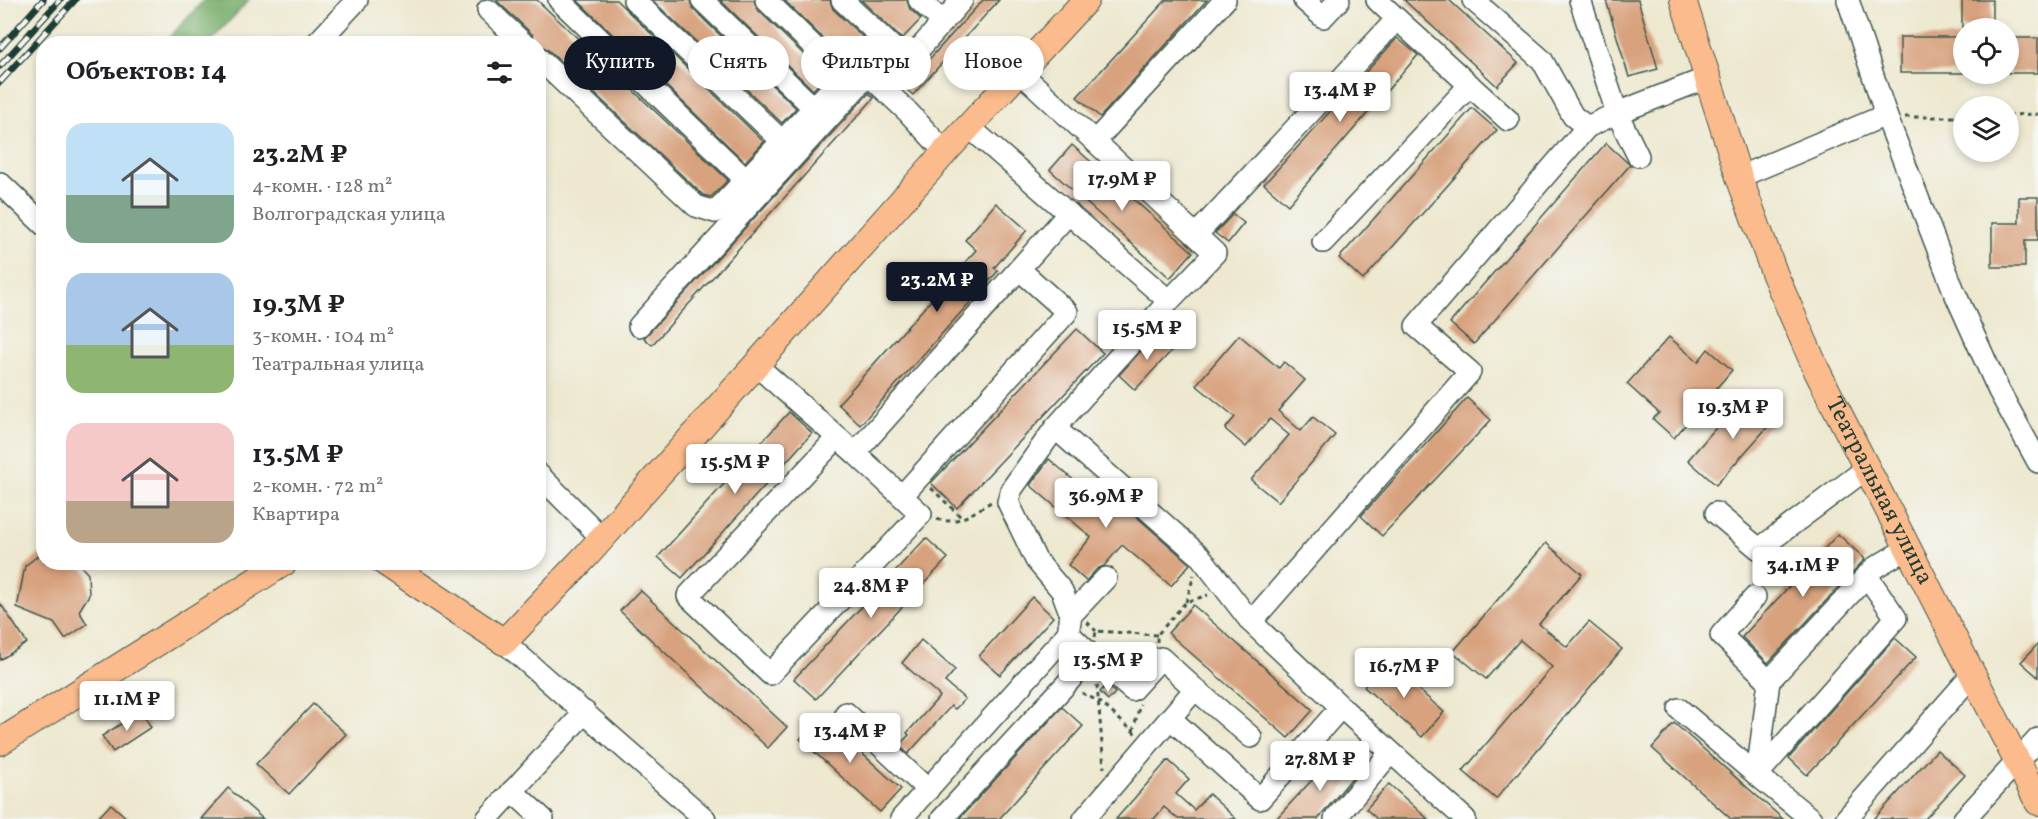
<!DOCTYPE html>
<html lang="ru">
<meta charset="utf-8">
<style>
body{margin:0;font-family:Vollkorn,serif;background:#f2f2f2;color:#202124;height:100vh;display:flex;flex-direction:column;font-size:22px;white-space:nowrap}
*{box-sizing:border-box;margin:0}
p{font-size:20px;color:#757577}
.icon{flex:none;width:33px;height:33px;fill:none;stroke:currentColor;stroke-width:2;stroke-linecap:round;stroke-linejoin:round}
.map{position:relative;flex:1;overflow:hidden}
.panel{position:absolute;left:36px;top:36px;width:510px;height:534px;display:flex;flex-direction:column;background:#fff;border-radius:24px;box-shadow:0 3px 9px #0003}
.panel>*{flex:none}
.hud{position:absolute;left:564px;top:36px;width:570px;height:54px;display:flex;gap:12px}
.fabs{position:absolute;left:1953px;top:18px;display:grid;gap:12px}
.fabs a{display:grid;place-items:center;width:66px;height:66px;border-radius:50%;background:#fff;box-shadow:0 3px 9px #0003;font-size:30px}
.price{position:absolute;translate:-50% -51px;padding:0 14px;border-radius:6px;background:#fff;color:#222;font-size:20px;line-height:39px;filter:drop-shadow(0 2px 3px #0008)}
.price::after{content:'';position:absolute;left:50%;top:36px;width:18px;height:14px;margin-left:-9px;background:inherit;clip-path:polygon(0 0,100% 0,50% 100%)}
.price.on{background:#111827;color:#fff}
ul{padding:0;list-style:none}
li{display:flex;align-items:center;gap:18px;height:150px;padding:0 30px}
li span{display:grid;place-items:center;flex:none;width:168px;height:120px;border-radius:18px;color:#555}
li>.icon{margin-inline-start:auto}
span .icon{width:72px;height:72px;fill:#fffc;stroke-width:1}
li b{font-size:26px}
h2{display:flex;justify-content:space-between;align-items:center;height:72px;padding:0 30px;font-size:26px}
.tag{padding:0 21px;border-radius:27px;background:#fff;box-shadow:0 3px 9px #0003;font-size:21px;line-height:54px}
.tag.on{background:#111827;color:#fff}
.map>svg:first-child{display:block}
</style>
<div class="map">
<svg width="2038" height="819" viewBox="0 0 2038 819">
<rect width="100%" height="100%" fill="#f6f6f2"/>
<filter id="ink" filterUnits="userSpaceOnUse"><feTurbulence type="fractalNoise" baseFrequency=".0167" numOctaves="2"/><feDisplacementMap in="SourceGraphic" scale="12" xChannelSelector="R" yChannelSelector="G"/><feConvolveMatrix kernelMatrix="1 2 1 2 8 2 1 2 1" color-interpolation-filters="sRGB"/></filter>
<filter id="wash" filterUnits="userSpaceOnUse"><feTurbulence type="fractalNoise" baseFrequency=".008" numOctaves="4" result="noise"/><feDisplacementMap in="SourceGraphic" scale="24" xChannelSelector="R" yChannelSelector="G"/><feGaussianBlur stdDeviation="1.35" result="paint"/><feColorMatrix in="noise" values="0 0 0 0 0 0 0 0 0 0 0 0 0 0 0 0 0 1.4 0 .05"/><feComposite in="paint" operator="in"/></filter>
<g filter="url(#wash)">
<rect width="100%" height="100%" fill="#ede8cf"/>
<path fill="#75ac68" stroke="#4a744e" stroke-width="1.5" d="M204,0h45l-40,43h-45z"/>
<g id="blocks">
<g fill="#d8a27e">
<path d="M496,0h41l191,180 -17,17 -8,-2 -156,-146 -11,-5 -3,-9z"/>
<path d="M577,0h39l148,142 -19,20z"/>
<path d="M652,0h38l3,9 103,99 -14,15z"/>
<path d="M720,0h34l3,9 69,67 -13,14z"/>
<path d="M784,0h46l3,9 53,50 -8,7 -14,-13 -10,-4 -11,9z"/>
<path d="M861,0h46l3,9 11,10 -19,20z"/>
<path d="M983,0h16l-86,95 -9,-8z"/>
<path d="M1166,0h41l-107,117 -23,-20z"/>
<path d="M1404,0h45l69,63 -21,23z"/>
<path d="M1606,0h32l20,69 -29,8z"/>
<rect x="1962" y="0" width="30" height="28"/>
<rect x="1900" y="37" width="64" height="36"/>
<path d="M1397,38l21,17 -130,150 -24,-21z"/>
<rect x="2008" y="38" width="30" height="35"/>
<path d="M869,93l5,5 -222,247 -8,-7z"/>
<path d="M1472,108l25,22 -134,150 -24,-22z"/>
<path d="M1606,143l24,22 -156,179 -24,-21z"/>
<path d="M1072,145l121,107 -23,26 -120,-108z"/>
<path d="M2019,197h19v43h-13v27h-33v-44h27z"/>
<path d="M996,203l31,27 -33,38 4,3 -138,154 -22,-21 138,-154 -11,-10z"/>
<path d="M1233,214l11,9 -16,20 -13,-10z"/>
<path d="M1077,329l26,24 -146,155 -26,-25z"/>
<path d="M1158,332l17,15 -40,43 -16,-15z"/>
<path d="M1239,335l40,33 5,-6 21,18 -27,31 23,20 12,-14 22,18 -57,67 -27,-22 38,-45 -19,-16 -24,28 -21,-18 10,-12 -39,-32z"/>
<path d="M1669,337l29,25 10,-13 24,21 -58,68 -21,-19 6,-6 -32,-29z"/>
<path d="M1756,394l23,20 -63,71 -28,-25 33,-38 6,5z"/>
<path d="M1467,398l24,22 -109,116 -21,-20z"/>
<path d="M789,412l23,21 -130,145 -24,-21z"/>
<path d="M1049,459l62,53 9,-10 70,62 -19,22 -49,-41 -18,21 -7,3 -11,12 -18,-16 23,-28 -61,-52z"/>
<path d="M1838,534l27,25 -97,104 -26,-26z"/>
<path d="M926,538l22,20 -132,141 -22,-20z"/>
<path d="M1546,543l36,31 -43,50 28,23 22,-25 33,27 -126,150 -33,-28 89,-104 -32,-27 -34,39 -33,-27z"/>
<path d="M44,551v11h33l11,12 1,21 -10,16 8,13 -22,15 -11,-16 -37,-15 8,-42z"/>
<path d="M640,590l147,137 -19,21 -148,-137z"/>
<path d="M1032,597l21,20 -53,58 -21,-19z"/>
<path d="M0,603l27,40 -27,17z"/>
<path d="M1193,605l120,105 -25,28 -120,-105z"/>
<path d="M1895,638l21,19 -109,118 -18,-17z"/>
<path d="M921,640l34,30 -10,12 20,17 -10,10 -4,-3 -43,48 -9,-9 10,-10 -2,-2 33,-37 -38,-33z"/>
<path d="M2038,644v33l-17,-15z"/>
<path d="M1387,662l57,50 -22,25 -58,-50z"/>
<path d="M1107,685l8,8 -7,7 -8,-8z"/>
<path d="M313,704l33,30 -57,60 -33,-30z"/>
<path d="M1062,707l21,19 -84,93h-40z"/>
<path d="M141,711l10,16 -38,25 -11,-16z"/>
<path d="M821,716l80,73 -21,23 -80,-73z"/>
<path d="M1674,723l109,96h-52l-79,-71z"/>
<path d="M1937,750l28,25 -40,44h-51z"/>
<path d="M1336,754l20,19 -31,38 -7,8h-42z"/>
<path d="M1168,760l21,19 -13,15 18,16 15,-16 27,25h-58l-14,-12 -10,12h-38z"/>
<path d="M1389,784l39,35h-51l-11,-10z"/>
<path d="M228,788l35,31h-62z"/>
<path d="M111,804l17,15h-31z"/>
</g>
</g>
</g>
<g filter="url(#ink)">
<use href="#blocks" fill-opacity="0" stroke="#3e574b" stroke-width="1.5"/>
<g fill="none" stroke-linecap="round" stroke-linejoin="round">
<g stroke="#3e574b" stroke-width="24">
<g id="minor">
<path d="M559,0l187,180"/>
<path d="M634,0l148,141"/>
<path d="M702,0l112,108"/>
<path d="M766,0l78,76"/>
<path d="M842,0l66,62 54,-62"/>
<path d="M919,0l24,22"/>
<path d="M1304,0l19,17 16,-17"/>
<path d="M1473,0l69,60 31,56 14,11 30,-14 90,-35"/>
<path d="M1580,0l37,113 21,43"/>
<path d="M1848,0l38,115 68,176 45,100 39,71"/>
<path d="M488,10l36,34"/>
<path d="M1397,19l111,101"/>
<path d="M316,44l41,-44"/>
<path d="M538,58l158,148 19,6 141,-149 52,49 37,40"/>
<path d="M1019,71l196,182 -46,48 -114,127 145,128 51,66 90,85"/>
<path d="M968,126l201,175"/>
<path d="M1095,141l130,-141"/>
<path d="M1739,177l147,-62"/>
<path d="M0,183l44,42"/>
<path d="M1196,235l201,-216 -20,-19"/>
<path d="M1323,242l147,-157"/>
<path d="M639,326l229,-251"/>
<path d="M756,365l99,88 214,-240"/>
<path d="M1055,428l-44,62 -3,12 28,58 26,31 9,24"/>
<path d="M837,438l-149,158 82,78 151,-160 -66,-61"/>
<path d="M538,474l64,64"/>
<path d="M902,496l165,-184 -48,-43"/>
<path d="M1716,513l43,36 107,-80"/>
<path d="M1755,597l-34,38 48,46 -12,94 54,44"/>
<path d="M1251,622l219,-250 -54,-46 171,-199"/>
<path d="M504,642l201,177"/>
<path d="M1092,656l40,34 29,-32 34,31"/>
<path d="M1769,681l105,-113 34,-20"/>
<path d="M1679,709l78,66 139,-157 -29,-42"/>
<path d="M846,713l82,77"/>
<path d="M1170,718l90,81 81,-92 124,112"/>
<path d="M512,791l31,28"/>
<path d="M487,819l98,-107"/>
<path d="M901,819l167,-186 3,-18 35,-37"/>
<path d="M942,819l150,-163 -24,-23"/>
<path d="M1084,819l111,-130 56,48"/>
<path d="M1335,819l55,-66"/>
<path d="M1846,819l127,-145"/>
<path d="M1964,819l74,-80"/>
</g>
</g>
<g stroke="#3e574b" stroke-width="28">
<g id="major">
<path id="s1" d="M1683,0l56,177 36,98 42,96 221,431"/>
<path d="M384,562l120,80 83,-87 358,-403 141,-152"/>
<path d="M0,742l285,-180"/>
</g>
</g>
<g stroke="#3e574b" stroke-width="3" stroke-dasharray="4.5 4.5" stroke-linecap="butt">
<path d="M2008,115l30,-1"/>
<path d="M1905,117h59"/>
<path d="M931,488l31,30"/>
<path d="M937,519c20,7 37,-7 54,-17"/>
<path d="M1186,602l8,-27"/>
<path d="M1087,622l9,9"/>
<path d="M1095,637l1,-6 61,4"/>
<path d="M1157,642v-7l29,-33 22,-7"/>
<path d="M1097,685l7,83"/>
<path d="M1082,693l18,9 36,32"/>
<path d="M1133,731l7,-27"/>
</g>
<use href="#minor" stroke="#fff" stroke-width="21"/>
<use href="#major" stroke="#fbbb8c" stroke-width="26"/>
<g stroke="#1f3d34" stroke-width="7">
<g id="rail">
<path d="M0,48l43,-48"/>
<path d="M0,66l60,-66"/>
<path d="M0,82l75,-82"/>
</g>
</g>
<use href="#rail" stroke="#f6f6f2" stroke-width="4.5" stroke-dasharray="14" stroke-linecap="butt"/>
</g>
</g>
<g text-anchor="middle" dominant-baseline="central" stroke-width="4.5" stroke-linejoin="round" paint-order="stroke">
<g font-size="24" fill="#1f3d34" stroke="#f6f6f2">
<text stroke="none"><textPath href="#s1" startOffset="530">Театральная улица</textPath></text>
</g>
</g>
</svg>
<div class="fabs">
<a><svg class="icon" aria-label="locate" viewBox="0 0 24 24"><circle cx="12" cy="12" r="6"/><path d="M12 2v4M12 18v4M2 12h4M18 12h4"/></svg></a>
<a><svg class="icon" aria-label="layers" viewBox="0 0 24 24"><path d="M12 4l9 5-9 5-9-5zM3 14l9 5 9-5"/></svg></a>
</div>
<b class="price" style="left:1340px;top:123px">13.4M ₽</b>
<b class="price" style="left:1122px;top:212px">17.9M ₽</b>
<b class="price on" style="left:937px;top:313px">23.2M ₽</b>
<b class="price" style="left:1147px;top:361px">15.5M ₽</b>
<b class="price" style="left:1733px;top:440px">19.3M ₽</b>
<b class="price" style="left:735px;top:495px">15.5M ₽</b>
<b class="price" style="left:1106px;top:529px">36.9M ₽</b>
<b class="price" style="left:1803px;top:598px">34.1M ₽</b>
<b class="price" style="left:871px;top:619px">24.8M ₽</b>
<b class="price" style="left:1108px;top:693px">13.5M ₽</b>
<b class="price" style="left:1404px;top:699px">16.7M ₽</b>
<b class="price" style="left:127px;top:732px">11.1M ₽</b>
<b class="price" style="left:850px;top:764px">13.4M ₽</b>
<b class="price" style="left:1320px;top:792px">27.8M ₽</b>
<div class="hud">
<a class="tag on">Купить</a>
<a class="tag">Снять</a>
<a class="tag">Фильтры</a>
<a class="tag">Новое</a>
</div>
<section class="panel">
<h2>Объектов: 14<svg class="icon" aria-label="filters" viewBox="0 0 24 24"><path d="M4 7h16M4 17h16"/><circle cx="9" cy="7" r="2"/><circle cx="15" cy="17" r="2"/></svg></h2>
<ul>
<li><span style="background:linear-gradient(#bfe0f5 60%,#7fa58c 0)"><svg class="icon" aria-label="home" viewBox="0 0 24 24"><path d="M3 11l9-7 9 7M6 9v11h12V9"/></svg></span><div><b>23.2M ₽</b><p>4-комн. · 128 m²</p><p>Волгоградская улица</p></div></li>
<li><span style="background:linear-gradient(#a9c7e8 60%,#8fb573 0)"><svg class="icon" aria-label="home" viewBox="0 0 24 24"><path d="M3 11l9-7 9 7M6 9v11h12V9"/></svg></span><div><b>19.3M ₽</b><p>3-комн. · 104 m²</p><p>Театральная улица</p></div></li>
<li><span style="background:linear-gradient(#f6c9c9 65%,#b9a48a 0)"><svg class="icon" aria-label="home" viewBox="0 0 24 24"><path d="M3 11l9-7 9 7M6 9v11h12V9"/></svg></span><div><b>13.5M ₽</b><p>2-комн. · 72 m²</p><p>Квартира</p></div></li>
</ul>
</section>
</div>
